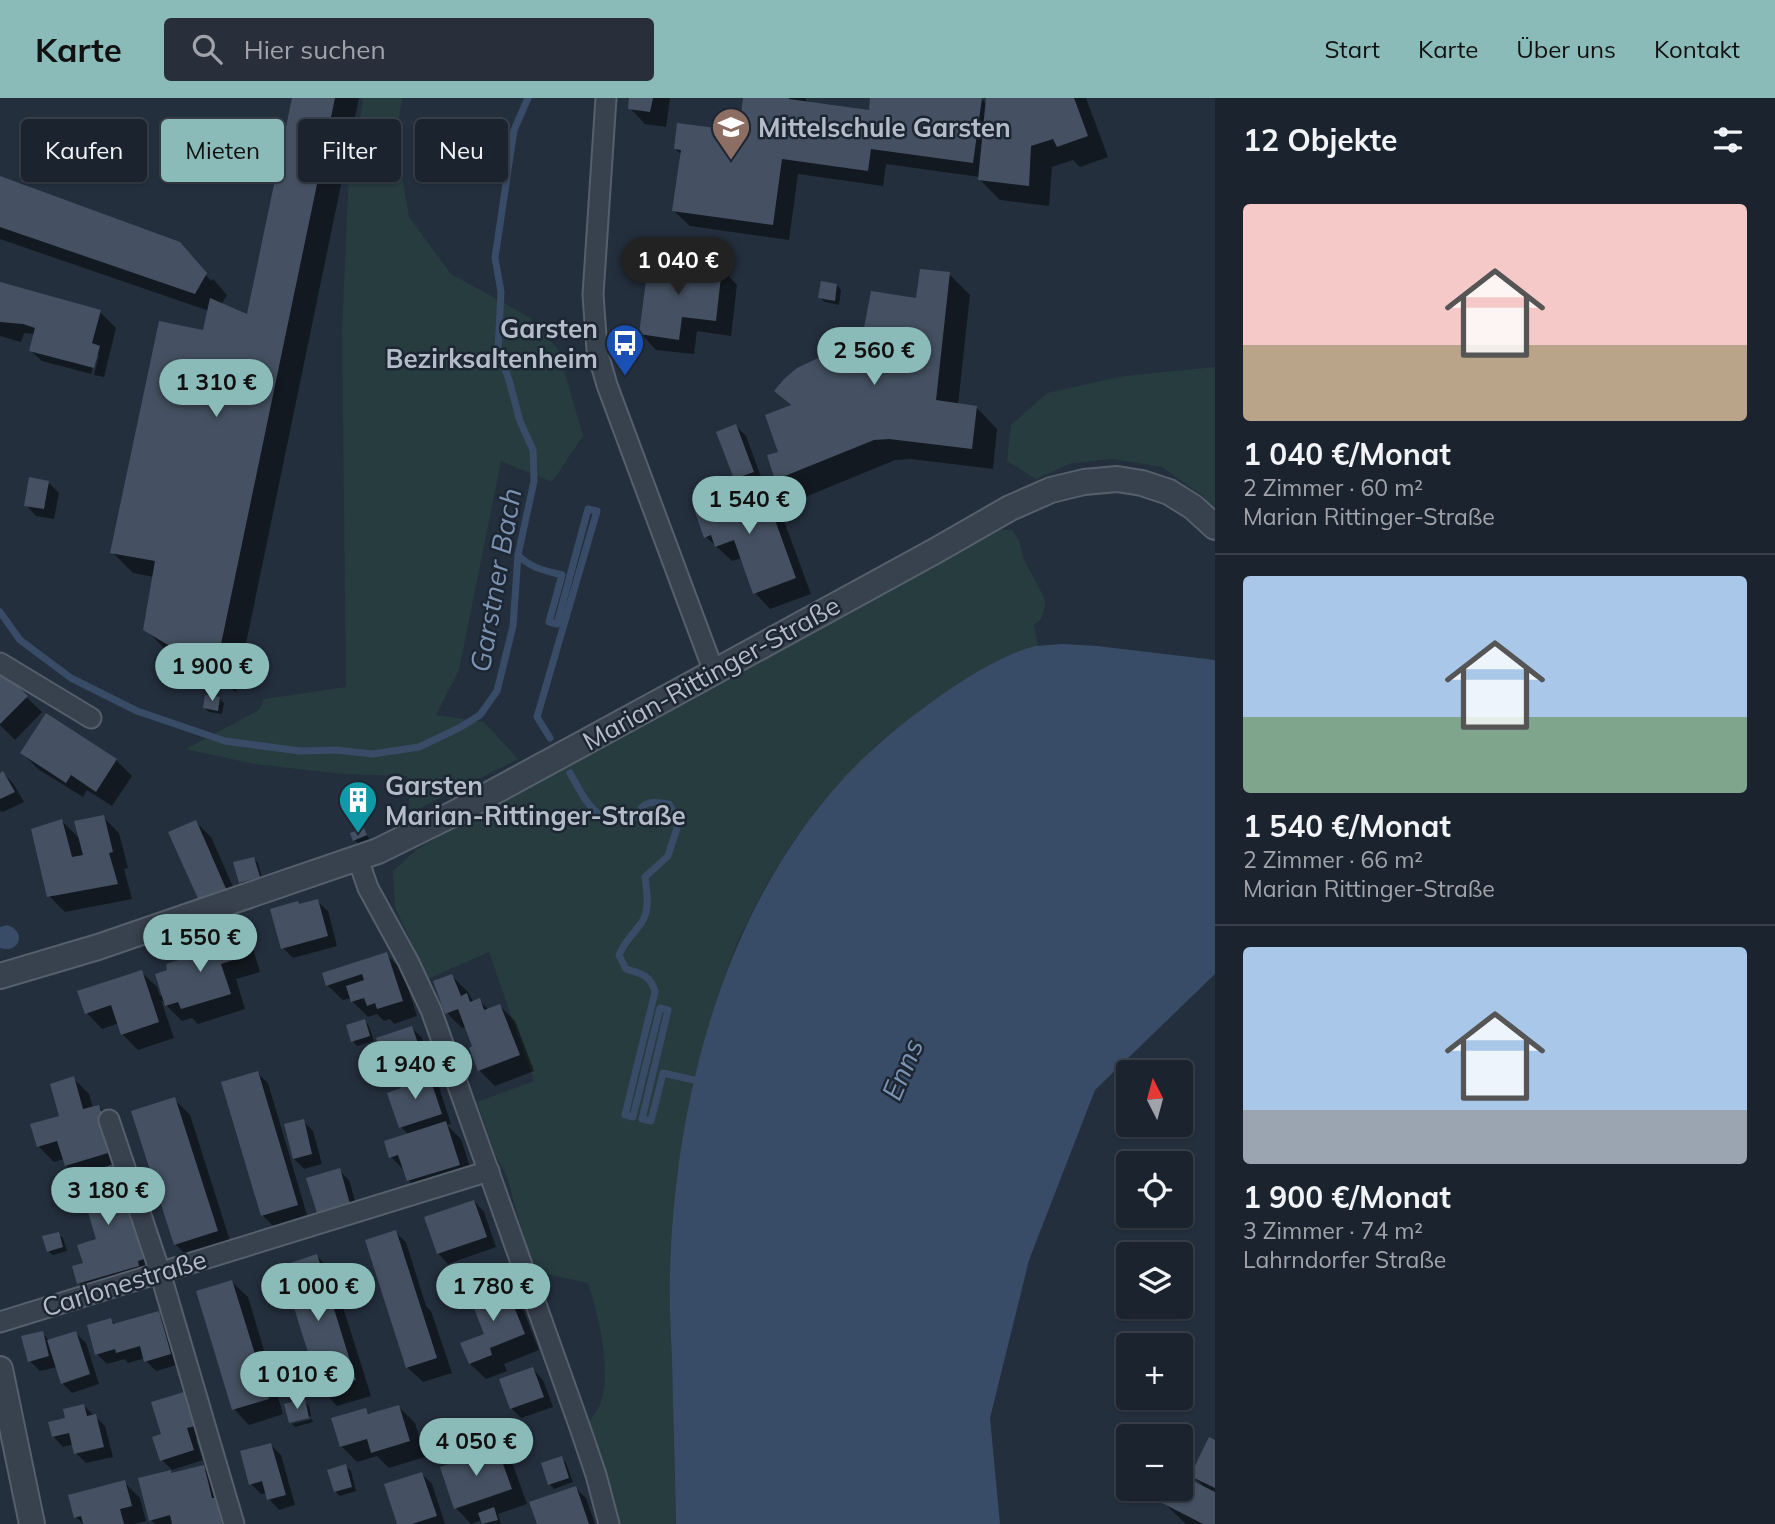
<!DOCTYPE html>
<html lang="de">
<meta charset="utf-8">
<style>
body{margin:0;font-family:Mulish,sans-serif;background:#282f3a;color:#f1f3f6;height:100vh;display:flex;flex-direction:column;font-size:26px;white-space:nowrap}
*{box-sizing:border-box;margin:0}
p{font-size:23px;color:#a0a4aa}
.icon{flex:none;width:38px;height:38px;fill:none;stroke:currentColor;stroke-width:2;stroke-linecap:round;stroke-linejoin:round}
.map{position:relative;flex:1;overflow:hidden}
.details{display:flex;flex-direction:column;background:#1b232e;width:560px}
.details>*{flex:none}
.top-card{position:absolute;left:21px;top:21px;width:665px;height:63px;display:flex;gap:14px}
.needle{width:46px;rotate:354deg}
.buttons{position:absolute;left:1116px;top:962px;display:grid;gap:14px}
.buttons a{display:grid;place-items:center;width:77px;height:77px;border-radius:7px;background:#1b232e;box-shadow:0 2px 5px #0004,0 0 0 2px #39404a;font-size:35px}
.price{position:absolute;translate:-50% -60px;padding:0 16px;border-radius:24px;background:#8bbbb9;color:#111;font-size:23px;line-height:46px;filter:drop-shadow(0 2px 4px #0008)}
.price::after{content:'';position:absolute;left:50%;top:42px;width:21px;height:16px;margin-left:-10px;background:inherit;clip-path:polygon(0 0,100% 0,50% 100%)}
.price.active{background:#222;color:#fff}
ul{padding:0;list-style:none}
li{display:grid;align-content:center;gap:14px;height:371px;padding:0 28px}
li+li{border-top:2px solid #39404a}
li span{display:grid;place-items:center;height:217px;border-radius:7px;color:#555}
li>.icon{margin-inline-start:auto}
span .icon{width:126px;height:126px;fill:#fffc;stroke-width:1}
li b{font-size:30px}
h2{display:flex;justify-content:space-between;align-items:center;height:84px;padding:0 28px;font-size:30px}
.tag{padding:0 24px;border-radius:7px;background:#1b232e;box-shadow:0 2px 5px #0004,0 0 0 2px #39404a;font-size:24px;line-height:63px}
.tag.active{background:#8bbbb9;color:#111}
header{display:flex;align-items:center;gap:42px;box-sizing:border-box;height:98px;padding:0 35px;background:#8bbbb9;color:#111}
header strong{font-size:33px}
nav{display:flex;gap:38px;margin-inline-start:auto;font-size:24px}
.search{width:490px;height:63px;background:#282f3a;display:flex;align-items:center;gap:18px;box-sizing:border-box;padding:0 24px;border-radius:7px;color:#a0a4aa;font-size:26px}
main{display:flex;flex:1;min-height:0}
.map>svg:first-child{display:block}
</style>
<header>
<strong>Karte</strong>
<div class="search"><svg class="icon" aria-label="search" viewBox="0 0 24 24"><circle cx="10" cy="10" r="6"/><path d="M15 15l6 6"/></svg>Hier suchen</div>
<nav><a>Start</a><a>Karte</a><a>Über uns</a><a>Kontakt</a></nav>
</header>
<main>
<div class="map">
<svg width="1215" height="1426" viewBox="0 0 1215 1426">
<rect width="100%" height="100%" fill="#242f3e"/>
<g fill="#263c3f">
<path d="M363,0h39l-6,42 13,77 42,57 78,43 29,32 25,87 -31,46 -51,-21 -42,209 -23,45 48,7 34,37 -108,54 -3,-37 -64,-2 -89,-10 -68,-15 73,-39 5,-11 82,-12 -4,-355 9,-210 9,-1z"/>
<path d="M1215,269v143l-12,-14 -41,-29 -50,-8 -40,4 -36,16 -29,-18 4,-36 36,-32 77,-17z"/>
<path d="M998,431l14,1 7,10 5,20 20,37 1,10 -4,12 -7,6 4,21 -22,7 -38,19 -33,21 -68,51 -54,58 -31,41 -27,44 -28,56 -20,56 -23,81 -16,96 -8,100 6,248h-60l-28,-100c5,-8 12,-17 14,-25 8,-35 -3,-82 -14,-116l-55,-12 -26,-94 -12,-23 -18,-52 57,-21 -45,-129 -61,27 -33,-72 -2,-36 23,-21 82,-50 233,-121 85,-47 124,-74z"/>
</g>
<g fill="#394c67">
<path d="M1063,546l34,2 118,14v314l-120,116 -66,170 -39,158 10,106h-324c-1,-55 -3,-109 -4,-164 -1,-28 -3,-57 -2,-85 5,-200 69,-425 234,-552 36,-28 88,-66 132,-77 9,-1 18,-1 27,-2z"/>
<path d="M7,827c20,6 13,29 -7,23v-21z"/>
<path d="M487,1177l4,11 -29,10 -4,-11z"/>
</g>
<g fill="#0007">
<path d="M293,0h66l-123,594 -70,-42 -21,-21 9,-52 -21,-4 -21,-21 93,-220 4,-21 -209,-72v-61l180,66 17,17h-3l17,20 2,-2 14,16 -6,10 27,12z"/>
<path d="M631,0h39l-4,29 -21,-3 -15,-16z"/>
<path d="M745,0h61v5l64,9 2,-14h109l6,7 1,-7h98l22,59 -28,10 -7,-7 -21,7 -3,39 -49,-6 -21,-21 1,-2 -94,-13 -3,22 -85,-12 -9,66 -99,-14 -16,-15 8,-56 -7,-6 65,-16z"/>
<path d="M454,32l5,5 -1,18 -18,-2 -4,-4z"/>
<path d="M722,171l15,16 -6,51 -34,-5 -3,23 -38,-4 -15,-16z"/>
<path d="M949,176l21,21 -12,110 19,3 20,21 -4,40 -82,-10 -16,1 -97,40 -21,-21 3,-26 12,-46 -16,-16 84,-36 58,-55z"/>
<path d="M0,186l100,28 16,16 -12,49 -10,-2 5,-20h-3l-5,19 -49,-13 -11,-10 4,-17 -11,-1 -3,9 -21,-6z"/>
<path d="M837,187l4,5 -2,15 -14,-3 -5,-4z"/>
<path d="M736,328l10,10 17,46 -17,6 -11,-10z"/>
<path d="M49,385l10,10 -5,26 -18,-3 -10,-11z"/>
<path d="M762,388l15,16 34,92 -41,15 -15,-16 -13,-35 -10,3 -26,-24z"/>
<path d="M1,575l41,39 -27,28 -15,-15z"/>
<path d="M219,600l5,5 -2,11 -13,-2 -4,-4z"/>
<path d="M46,617l70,45 16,16 -20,30 -25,-16 -4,7 -45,-28 -16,-16z"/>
<path d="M3,675l10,10 11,19 -21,10 -3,-1v-36z"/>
<path d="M103,719l16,16 9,35 -4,1 8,30 -67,13 -16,-16 13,-75 19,19z"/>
<path d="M196,724l15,15 31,70 -72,-74z"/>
<path d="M363,732l7,10 -11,4 -5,-4z"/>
<path d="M254,761l4,4 5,19 -18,5 -5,-5z"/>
<path d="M317,803l11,10 9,35 -44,12 -10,-10 17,-42z"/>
<path d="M237,835l16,16 7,23 -24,7 9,30 -47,15 -6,-6 -10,3 -21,-21 13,38 -36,12 -16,-16 -3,-11 -17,6 -15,-16 54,-41 16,15 3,9 3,-1 7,-24 47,-22z"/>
<path d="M386,856l16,16 15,46 -23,8 -4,-5 -6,2 -7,-7 -9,3 -16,-16 -1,-3 -8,2 -16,-15z"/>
<path d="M452,878l16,16 6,11 5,-3 10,10 11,-4 15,15 19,50 -39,15 -16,-16 -5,-22 -8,-21 -4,1 -15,-15z"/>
<path d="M365,923l4,5 5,15 -17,5 -4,-5z"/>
<path d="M412,930l10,10 12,35 -5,2 9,9 13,40 -4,1 14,14 13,41 -50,16 -16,-16 -2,-8 -15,-15 18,-22 -8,-8 2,-38 -13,-15z"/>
<path d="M257,975l11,10 39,132 -34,11 -11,-11z"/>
<path d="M73,980l16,16 4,14 6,-1 16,15 47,152 -67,25 -16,-16 -5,-16 11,-2 14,-25 -19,-60 -14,-15 -2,-6 -10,3 -16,-16 23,-29z"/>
<path d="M174,1001l16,16 42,132 -41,13 -16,-16z"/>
<path d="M303,1023l10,10 9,33 -18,5 -10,-10z"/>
<path d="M339,1072l10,10 10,34 -31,9 -10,-10z"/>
<path d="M474,1103l10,11 12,35 -48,17 -10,-11z"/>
<path d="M395,1134l11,10 20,64 5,5 21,62 -29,9 -16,-15z"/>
<path d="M58,1136l5,4 4,13 -14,4 -5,-4z"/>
<path d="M317,1158l15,16 39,124 -34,10 -15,-16z"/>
<path d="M232,1184l16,15 35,117 -34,11 -15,-16z"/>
<path d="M505,1188l15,16 19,48 -35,14 3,7 -21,8 -16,-15 17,-29z"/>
<path d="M158,1215l10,10 12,41 -24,7 -10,-10 -1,-3 -17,5 -3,-4 -18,5 -10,-10 13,-34 6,5z"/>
<path d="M42,1235l8,8 26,-8 10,10 13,41 -27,9 -10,-10 -5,-16 -17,4 -10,-10z"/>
<path d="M533,1271l10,11 10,27 -32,11 -10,-10z"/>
<path d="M183,1296l10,10 11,32 -8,3 7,21 -31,10 -10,-10 1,-25z"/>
<path d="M304,1303l5,5 2,10 -20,5v2l-5,-18z"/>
<path d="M84,1308l21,20 8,31 -27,6 -10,-10 -2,-9 -11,3 -10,-11 14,-17z"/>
<path d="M399,1309l16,16 10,34 -36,11 -12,-12 -20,6 -16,-16 24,-36 6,5z"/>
<path d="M312,1321l1,3 -18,5 -3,-3z"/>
<path d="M1215,1344v82h-29l-22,-21 17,-14 23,-2 -12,-12z"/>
<path d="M271,1347l10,10 14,50 -16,5 -10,-11 -2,-6 -6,1 -10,-10z"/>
<path d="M497,1351l16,16 14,39 -29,10 3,10h-18l-1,-4 -11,4 -15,-16z"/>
<path d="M561,1360l5,5 7,19 -19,7 -4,-5z"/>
<path d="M346,1368l5,5 5,20 -16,5 -5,-5z"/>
<path d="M203,1369l16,16 13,41h-77l-4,-4 22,-45z"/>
<path d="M422,1376l10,10 13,40h-46z"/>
<path d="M124,1384l16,16 6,23 -11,3h-52l-7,-7z"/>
<path d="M575,1390l11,10 9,26h-56z"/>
</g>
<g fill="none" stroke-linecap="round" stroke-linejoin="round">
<g stroke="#394c67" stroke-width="7">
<path d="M518,457c12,13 28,16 44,20l-13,47 8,2 31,-115 9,2 -60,206 13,21"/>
<path d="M0,514l20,28 51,38 66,33 88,30 75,10 36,-1 37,4 46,-7 40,-19 21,-13 17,-24 16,-65 5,-71 16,-74 -1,-31 -13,-29 -11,-41 -11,-31 3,-57 -6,-34 19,-128 14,-32"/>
<path d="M570,675c16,28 27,57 66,44 7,-17 16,-16 33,-13l6,11 2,13 -9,28 -23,21c2,15 5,32 -3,45 -9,13 -17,18 -23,33l7,14c15,5 25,6 29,23l-30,123 8,2 27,-109 8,2 -26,109 9,2 12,-48 31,7"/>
</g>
</g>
<g fill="#455162">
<path d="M292,0h43l-120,575 -72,-43 12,-69 -45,-8 49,-232 44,9 7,-32 37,16z"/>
<path d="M629,0h24l-3,14 -22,-3z"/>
<path d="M743,0h46v1l80,11 1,-12h112l-9,65 -102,-14 -3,22 -86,-12 -9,66 -101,-14 9,-61 -7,-1 3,-26 62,8z"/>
<path d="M986,0h88l14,38 -31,11 -4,-8 -22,7 -2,40 -51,-6z"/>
<path d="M435,29l20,2 -1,20 -20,-2z"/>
<path d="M0,78l180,66 27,31 -12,21 -195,-67z"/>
<path d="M649,160l73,10 -6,53 -34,-4 -3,23 -40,-6z"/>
<path d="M920,171l30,3 -14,128 41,6 -5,43 -83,-10 -15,1 -99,40 -8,-25 11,-3 -13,-37 26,-10 -17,-14 10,-12 13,-11 19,-9 14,-4 29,-1 12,-63 45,7z"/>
<path d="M821,183l16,3 -2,17 -17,-3z"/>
<path d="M0,184l101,28 -9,33 8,3 -6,22 -65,-17 6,-23 -12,-4 -23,-2z"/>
<path d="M736,326l18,48 -20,7 -18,-47z"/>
<path d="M29,379l20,4 -5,28 -20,-3z"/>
<path d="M762,386l34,94 -43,16 -19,-54 -19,7 -4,-12 -7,3 -10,-29z"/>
<path d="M0,571l28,27 -28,28z"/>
<path d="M205,597l15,2 -2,14 -15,-3z"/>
<path d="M46,615l71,46 -21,33 -25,-17 -5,8 -46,-30z"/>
<path d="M3,673l12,21 -15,7v-26z"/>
<path d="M104,717l9,37 -4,1 9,31 -71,13 -16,-68 31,-10 10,38 11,-2 -9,-34z"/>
<path d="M196,722l31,71 -27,12 -32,-71z"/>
<path d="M364,730l3,7 -14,6 -3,-8z"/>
<path d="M254,759l6,20 -21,6 -6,-21z"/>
<path d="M318,801l10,37 -47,13 -11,-40 28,-8 1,3z"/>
<path d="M238,833l8,25 -25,8 10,30 -50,15 -3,-7 -13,4 -10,-32 12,-4 -1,-6 49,-16 -3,-8z"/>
<path d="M387,854l16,49 -26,8 -2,-6 -8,3 -3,-8 -13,4 -5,-16 18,-6 -2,-6 -36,12 -4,-13z"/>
<path d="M142,872l17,52 -38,13 -10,-30 -26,9 -8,-23z"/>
<path d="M452,876l9,22 6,-3 3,9 10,-4 4,12 16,-6 20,51 -42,16 -9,-23 3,-2 -14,-37 -13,5 -12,-33z"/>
<path d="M365,921l5,17 -19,6 -5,-17z"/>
<path d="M412,928l13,37 -36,12 -13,-37z"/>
<path d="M258,973l40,134 -37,11 -40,-134z"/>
<path d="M428,974l14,42 -43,14 -12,-35 14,-5 -2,-7z"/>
<path d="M74,978l9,33 16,-4 7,23 -5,1 7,24 -43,13 -8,-25 -20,6 -7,-23 29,-8 -9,-32z"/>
<path d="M175,999l43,134 -44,14 -43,-134z"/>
<path d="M304,1021l8,35 -19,5 -9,-35z"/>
<path d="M446,1023l14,44 -53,16 -9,-26 -9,3 -5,-17z"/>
<path d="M118,1065l29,95 -9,3 1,5 -62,18 -5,-18 11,-3 -6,-18 19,-6 -19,-64z"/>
<path d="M340,1070l10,36 -33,9 -11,-35z"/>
<path d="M474,1102l13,37 -50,17 -13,-37z"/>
<path d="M396,1132l41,128 -31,10 -41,-128z"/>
<path d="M59,1134l4,15 -16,5 -5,-16z"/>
<path d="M317,1156l39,126 -36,11 -39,-125z"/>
<path d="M232,1182l37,119 -37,11 -36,-119z"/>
<path d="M505,1186l20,50 -35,14 2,7 -23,9 -9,-21 24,-9 -14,-36z"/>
<path d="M159,1213l12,43 -27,8 -4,-16 -24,7 -1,-4 -20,6 -8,-30 24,-7 2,6z"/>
<path d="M43,1233l6,25 -21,6 -7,-26z"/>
<path d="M76,1233l14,43 -29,10 -14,-44z"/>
<path d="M533,1269l11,30 -34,12 -11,-30z"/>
<path d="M184,1294l11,34 -8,2 7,22 -34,11 -8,-24 9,-3 -10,-32z"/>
<path d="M305,1301l4,19 -20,5 -5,-19z"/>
<path d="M84,1306l3,12 9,-2 8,33 -30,7 -5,-21 -17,4 -4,-15 17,-4 -2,-9z"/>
<path d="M399,1307l11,36 -39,12 -4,-14 -27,8 -9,-29 35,-10 2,6z"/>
<path d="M1209,1339l6,3v48l-25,-12z"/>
<path d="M271,1345l15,52 -19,5 -5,-19 -13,4 -9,-34z"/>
<path d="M497,1349l15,42 -58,20 -14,-42z"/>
<path d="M562,1358l7,22 -21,7 -7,-22z"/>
<path d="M346,1366l6,23 -18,5 -7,-22z"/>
<path d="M204,1367l8,33h3l7,26h-50l-2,-9 -21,6 -11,-43 33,-8v3z"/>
<path d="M422,1374l15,44 -25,8h-15l-13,-40z"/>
<path d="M1181,1377l34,17v32h-12l-41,-21 7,-14h12z"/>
<path d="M125,1382l7,26 -12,3 4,15h-41l-2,-8 -7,2 -6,-23z"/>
<path d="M576,1388l13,38h-52l-8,-22z"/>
<path d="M494,1409l4,13 -16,4 -4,-11z"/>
</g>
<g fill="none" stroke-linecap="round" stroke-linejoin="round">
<g stroke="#565f6c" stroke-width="23">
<g id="minor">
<path d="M606,0l-13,197 4,55 10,35 107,287"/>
<path d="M0,565l91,55"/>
<path d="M358,761l10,29 40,73 23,49 148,415 17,50 13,49"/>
<path d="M109,1022l51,152 74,252"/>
<path d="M0,1224l489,-151"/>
</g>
</g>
<g stroke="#565f6c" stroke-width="28">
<g id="tertiary">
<path d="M0,878l98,-29 280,-96 77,-38 259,-141 221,-121 75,-43 41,-18 33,-8 33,-3 25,4 27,9 24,15 22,20"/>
<path d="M0,1271l32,155"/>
</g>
</g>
<use href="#minor" stroke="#38414e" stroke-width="19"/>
<use href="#tertiary" stroke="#38414e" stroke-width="24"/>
</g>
<defs>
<g id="school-pin" transform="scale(2.0125)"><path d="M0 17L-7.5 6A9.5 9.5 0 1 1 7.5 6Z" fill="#8d6e63" stroke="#1d2633"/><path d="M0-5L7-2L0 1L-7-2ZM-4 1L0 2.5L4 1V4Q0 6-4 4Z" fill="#fff"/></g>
<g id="bus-pin" transform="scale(2.0125)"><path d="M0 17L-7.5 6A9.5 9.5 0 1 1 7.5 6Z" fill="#1a4fb4" stroke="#1d2633"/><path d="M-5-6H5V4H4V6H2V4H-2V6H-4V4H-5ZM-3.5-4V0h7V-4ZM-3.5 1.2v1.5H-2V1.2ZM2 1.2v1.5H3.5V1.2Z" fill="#fff"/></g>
<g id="building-pin" transform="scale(2.0125)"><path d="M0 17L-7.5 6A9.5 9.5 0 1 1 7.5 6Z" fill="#0f9aa8" stroke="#1d2633"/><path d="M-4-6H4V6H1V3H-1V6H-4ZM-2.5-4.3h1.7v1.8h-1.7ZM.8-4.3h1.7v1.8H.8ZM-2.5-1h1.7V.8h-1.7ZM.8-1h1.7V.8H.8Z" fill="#fff"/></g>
</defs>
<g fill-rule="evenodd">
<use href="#school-pin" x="731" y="29"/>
<use href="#bus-pin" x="625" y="245"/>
<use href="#building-pin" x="358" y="702"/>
</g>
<g text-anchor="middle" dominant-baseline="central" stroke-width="5" stroke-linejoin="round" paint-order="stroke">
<g font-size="26" font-weight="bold" fill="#b4bcc9" stroke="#1d2633" text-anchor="start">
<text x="758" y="29">Mittelschule Garsten</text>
<text x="598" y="230" text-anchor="end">Garsten<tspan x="598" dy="30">Bezirksaltenheim</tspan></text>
<text x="385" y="687">Garsten<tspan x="385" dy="30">Marian-Rittinger-Straße</tspan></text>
</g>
<g font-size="26" fill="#b4bcc9" stroke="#1d2633">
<text transform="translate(711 575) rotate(-29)">Marian-Rittinger-Straße</text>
<text transform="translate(124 1185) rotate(-17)">Carlonestraße</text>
</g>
<g font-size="28" font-style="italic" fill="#7c92b1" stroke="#1d2633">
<text transform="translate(495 482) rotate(-80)">Garstner Bach</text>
<text transform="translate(902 971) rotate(-67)">Enns</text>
</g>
</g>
</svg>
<div class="buttons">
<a><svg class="needle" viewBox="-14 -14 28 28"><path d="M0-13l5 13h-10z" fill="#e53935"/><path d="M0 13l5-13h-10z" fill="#a0a4aa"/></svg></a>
<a><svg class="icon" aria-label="locate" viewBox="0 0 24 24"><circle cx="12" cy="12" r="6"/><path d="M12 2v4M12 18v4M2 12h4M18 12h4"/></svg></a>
<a><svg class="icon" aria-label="layers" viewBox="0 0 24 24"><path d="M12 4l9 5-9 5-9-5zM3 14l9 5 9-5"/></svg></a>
<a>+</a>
<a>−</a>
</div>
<b class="price active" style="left:678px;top:199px">1 040 €</b>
<b class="price" style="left:874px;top:289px">2 560 €</b>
<b class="price" style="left:216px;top:321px">1 310 €</b>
<b class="price" style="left:749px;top:438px">1 540 €</b>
<b class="price" style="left:212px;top:605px">1 900 €</b>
<b class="price" style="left:200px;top:876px">1 550 €</b>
<b class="price" style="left:415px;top:1003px">1 940 €</b>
<b class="price" style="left:108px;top:1129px">3 180 €</b>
<b class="price" style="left:318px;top:1225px">1 000 €</b>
<b class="price" style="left:493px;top:1225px">1 780 €</b>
<b class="price" style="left:297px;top:1313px">1 010 €</b>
<b class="price" style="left:476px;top:1380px">4 050 €</b>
<div class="top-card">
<a class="tag">Kaufen</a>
<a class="tag active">Mieten</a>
<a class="tag">Filter</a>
<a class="tag">Neu</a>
</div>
</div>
<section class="details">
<h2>12 Objekte<svg class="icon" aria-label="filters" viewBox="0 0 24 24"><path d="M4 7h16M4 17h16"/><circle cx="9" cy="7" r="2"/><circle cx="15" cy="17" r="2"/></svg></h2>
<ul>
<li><span style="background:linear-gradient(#f6c9c9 65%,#b9a48a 0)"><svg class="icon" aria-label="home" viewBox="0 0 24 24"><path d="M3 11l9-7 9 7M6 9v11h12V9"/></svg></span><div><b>1 040 €/Monat</b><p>2 Zimmer · 60 m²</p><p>Marian Rittinger-Straße</p></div></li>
<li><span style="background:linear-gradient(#a9c7e8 65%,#7fa58c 0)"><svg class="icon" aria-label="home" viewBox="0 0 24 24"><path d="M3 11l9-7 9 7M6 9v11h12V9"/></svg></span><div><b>1 540 €/Monat</b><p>2 Zimmer · 66 m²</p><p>Marian Rittinger-Straße</p></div></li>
<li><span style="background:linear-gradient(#a9c7e8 75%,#9aa5b1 0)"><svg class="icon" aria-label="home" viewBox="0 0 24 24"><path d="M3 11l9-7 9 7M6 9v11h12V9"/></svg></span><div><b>1 900 €/Monat</b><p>3 Zimmer · 74 m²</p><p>Lahrndorfer Straße</p></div></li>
</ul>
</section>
</main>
